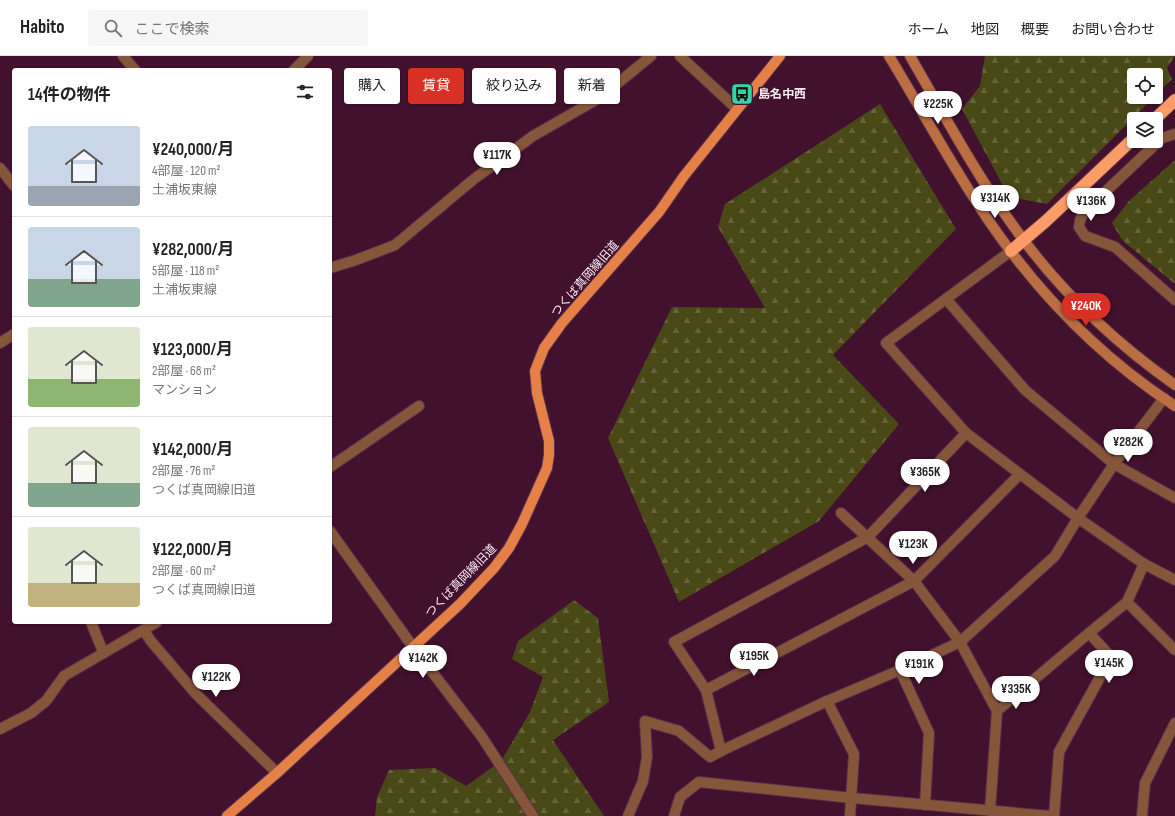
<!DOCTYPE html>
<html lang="ja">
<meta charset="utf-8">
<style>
body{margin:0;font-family:"Sofia Sans Condensed","Noto Sans JP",sans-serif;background:#f6f6f6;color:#222;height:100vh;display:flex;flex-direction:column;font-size:15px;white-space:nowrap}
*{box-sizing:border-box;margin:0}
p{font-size:13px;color:#767676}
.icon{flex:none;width:22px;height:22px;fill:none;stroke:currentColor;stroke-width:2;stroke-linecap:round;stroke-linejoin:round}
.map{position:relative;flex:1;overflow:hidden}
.side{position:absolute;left:12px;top:12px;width:320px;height:556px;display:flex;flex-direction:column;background:#fff;border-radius:4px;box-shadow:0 1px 3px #0004}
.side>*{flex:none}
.guide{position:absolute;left:344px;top:12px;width:380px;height:36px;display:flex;gap:8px}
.controls{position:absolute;left:1127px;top:12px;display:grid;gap:8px}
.controls a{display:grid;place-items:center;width:36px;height:36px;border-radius:4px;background:#fff;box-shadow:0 1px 3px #0004;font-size:20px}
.price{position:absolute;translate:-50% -34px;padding:0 9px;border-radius:14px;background:#fff;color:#222;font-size:13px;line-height:26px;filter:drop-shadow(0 1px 2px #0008)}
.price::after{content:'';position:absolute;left:50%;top:24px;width:12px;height:9px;margin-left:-6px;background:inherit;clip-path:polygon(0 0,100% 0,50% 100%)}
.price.active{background:#d93025;color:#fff}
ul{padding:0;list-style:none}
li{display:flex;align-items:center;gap:12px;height:100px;padding:0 16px}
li+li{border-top:1px solid #e0e0e0}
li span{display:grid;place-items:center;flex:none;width:112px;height:80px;border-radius:4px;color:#555}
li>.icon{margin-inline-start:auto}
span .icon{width:48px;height:48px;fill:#fffc;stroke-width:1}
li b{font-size:17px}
h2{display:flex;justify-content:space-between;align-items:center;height:48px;padding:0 16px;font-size:17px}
.pill{padding:0 14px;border-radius:4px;background:#fff;box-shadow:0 1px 3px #0004;font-size:14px;line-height:36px}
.pill.active{background:#d93025;color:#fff}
header{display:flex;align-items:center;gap:24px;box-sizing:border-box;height:56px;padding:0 20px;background:#fff;border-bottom:1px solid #e0e0e0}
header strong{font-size:19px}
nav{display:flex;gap:22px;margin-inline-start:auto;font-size:14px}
.search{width:280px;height:36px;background:#f6f6f6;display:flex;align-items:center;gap:10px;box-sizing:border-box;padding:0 14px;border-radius:4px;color:#767676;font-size:15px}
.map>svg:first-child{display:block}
</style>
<header>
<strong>Habito</strong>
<div class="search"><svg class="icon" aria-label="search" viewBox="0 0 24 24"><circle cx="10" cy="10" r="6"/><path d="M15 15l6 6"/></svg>ここで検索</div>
<nav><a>ホーム</a><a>地図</a><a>概要</a><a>お問い合わせ</a></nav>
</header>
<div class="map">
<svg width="1175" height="760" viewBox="0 0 1175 760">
<defs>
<pattern id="forest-firs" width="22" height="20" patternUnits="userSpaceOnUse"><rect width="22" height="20" fill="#494817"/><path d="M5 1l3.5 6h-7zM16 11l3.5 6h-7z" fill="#646339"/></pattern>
</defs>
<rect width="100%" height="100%" fill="#42112d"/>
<g fill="url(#forest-firs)">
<path d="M985,0h190l-8,12 5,11 -16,16v-20h-22v22h20l-107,107 -38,-7 -47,-88 18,-23z"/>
<path d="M880,48l76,125 -123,126 66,69 -80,97 -140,81 -71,-164 64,-131 93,1 -47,-81 7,-23z"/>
<path d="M1175,104v124l-53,-44 -10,-17 17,-22z"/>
<path d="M574,544l24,18 11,84 -56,38 51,76h-229l2,-19 12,-27 46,-2 31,18 35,-25 29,-49 13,-35 -31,-18 6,-18z"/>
</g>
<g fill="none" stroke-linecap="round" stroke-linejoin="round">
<g stroke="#5c3049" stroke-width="12">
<g id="street">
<path d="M123,0l12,14"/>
<path d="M680,0l57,53"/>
<path d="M294,14l14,-14"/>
<path d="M1175,78l-13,4 -78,74 -4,8 -1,7 6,9 30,11 60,53"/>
<path d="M0,112l14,18"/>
<path d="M1011,195l-125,92 80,90 112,85 36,-54 50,-66"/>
<path d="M330,212l26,-8 39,-15 79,-66 59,-43 68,-39 50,-41"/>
<path d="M946,243l79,91 89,74 61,34"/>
<path d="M0,287l14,-9"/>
<path d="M330,411l89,-61"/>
<path d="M841,457l73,68 46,61 95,-86 23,-38 66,46 31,16"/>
<path d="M330,475l83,116 69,90 51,79"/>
<path d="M1127,546l48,48"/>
<path d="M91,566l12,30"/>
<path d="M144,574l6,10 46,54 81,79"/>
<path d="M706,634l-32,-48 194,-105 98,-104"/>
<path d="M827,645l-106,50 -15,-61 208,-109 106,-107"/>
<path d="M0,673l31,-16 15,-12 18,-25 93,-54"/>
<path d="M925,749l4,-72 -29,-63 60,-28 37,69"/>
<path d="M990,755l7,-100 92,-78"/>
<path d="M628,760l15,-35 4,-24 -2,-36 34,10 31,26 11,-6"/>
<path d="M674,760l6,-19 19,-15 153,16 198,18"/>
<path d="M850,760l4,-62 -27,-53 73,-31"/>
<path d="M1054,760l5,-64 52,-95 -22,-24 38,-31 17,-38"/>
<path d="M1142,760l3,-33 30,-60"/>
</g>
</g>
<g stroke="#5c3049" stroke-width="12">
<g id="secondary">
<path d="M889,0c34,56 65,114 102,168 49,71 112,135 184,182"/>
<path d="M910,0c33,57 65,117 104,171 44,62 99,114 161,158"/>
</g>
</g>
<g stroke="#5c3049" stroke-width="12">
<path id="primary" d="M227,760l50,-43 183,-169 34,-36 15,-20 13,-24 25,-56 2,-13v-14l-12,-48 -2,-22 9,-23 18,-25 97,-111 25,-36 96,-120"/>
</g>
<g stroke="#5c3049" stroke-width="14">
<g id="highway">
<path d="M1155,63l20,-19"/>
<path d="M1011,195l35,-30 88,-83"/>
</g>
</g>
<use href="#street" stroke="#86563b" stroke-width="10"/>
<use href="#secondary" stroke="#bc6e43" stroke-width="10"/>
<use href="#primary" stroke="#e58147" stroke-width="10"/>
<use href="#highway" stroke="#fc9c66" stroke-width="12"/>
</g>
<defs>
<g id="bus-square" transform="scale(1.15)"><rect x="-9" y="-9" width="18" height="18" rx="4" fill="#35d4a7" stroke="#42112d"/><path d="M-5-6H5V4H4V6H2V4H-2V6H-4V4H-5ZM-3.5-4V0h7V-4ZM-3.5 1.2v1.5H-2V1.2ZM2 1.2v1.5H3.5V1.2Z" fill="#111"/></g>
</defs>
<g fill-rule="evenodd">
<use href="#bus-square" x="742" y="38"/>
</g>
<g text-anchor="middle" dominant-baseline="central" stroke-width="3.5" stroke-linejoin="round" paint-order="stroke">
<g font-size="12" font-weight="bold" fill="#fbeef4" stroke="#42112d" text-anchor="start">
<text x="758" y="38">島名中西</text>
</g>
<g font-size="12" fill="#fbeef4" stroke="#42112d">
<text transform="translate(585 223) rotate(-49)">つくば真岡線旧道</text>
<text transform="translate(461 525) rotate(-46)">つくば真岡線旧道</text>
</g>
</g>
</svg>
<div class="controls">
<a><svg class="icon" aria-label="locate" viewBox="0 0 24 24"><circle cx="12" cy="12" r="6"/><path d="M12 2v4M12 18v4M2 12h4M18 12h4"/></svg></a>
<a><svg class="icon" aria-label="layers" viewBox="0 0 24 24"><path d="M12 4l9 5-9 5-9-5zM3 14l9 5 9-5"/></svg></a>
</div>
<b class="price" style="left:938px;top:69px">¥225K</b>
<b class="price" style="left:497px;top:120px">¥117K</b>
<b class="price" style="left:995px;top:163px">¥314K</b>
<b class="price" style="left:1091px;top:166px">¥136K</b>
<b class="price active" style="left:1086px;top:271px">¥240K</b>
<b class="price" style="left:1128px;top:407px">¥282K</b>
<b class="price" style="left:925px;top:437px">¥365K</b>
<b class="price" style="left:913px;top:509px">¥123K</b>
<b class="price" style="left:754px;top:621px">¥195K</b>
<b class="price" style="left:423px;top:623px">¥142K</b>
<b class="price" style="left:1109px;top:628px">¥145K</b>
<b class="price" style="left:919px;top:629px">¥191K</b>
<b class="price" style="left:216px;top:642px">¥122K</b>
<b class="price" style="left:1016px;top:654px">¥335K</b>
<div class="guide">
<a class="pill">購入</a>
<a class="pill active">賃貸</a>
<a class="pill">絞り込み</a>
<a class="pill">新着</a>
</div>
<section class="side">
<h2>14件の物件<svg class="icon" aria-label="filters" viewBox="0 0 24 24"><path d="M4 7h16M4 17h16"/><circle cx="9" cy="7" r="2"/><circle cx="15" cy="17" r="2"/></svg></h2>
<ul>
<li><span style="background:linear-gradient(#c9d6e8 75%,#9aa5b1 0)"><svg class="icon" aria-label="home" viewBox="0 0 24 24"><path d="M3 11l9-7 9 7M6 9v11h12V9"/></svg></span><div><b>¥240,000/月</b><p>4部屋 · 120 m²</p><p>土浦坂東線</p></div></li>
<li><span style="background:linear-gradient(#c9d6e8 65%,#7fa58c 0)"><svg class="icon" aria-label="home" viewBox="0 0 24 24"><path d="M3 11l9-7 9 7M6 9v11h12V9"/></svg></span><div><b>¥282,000/月</b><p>5部屋 · 118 m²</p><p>土浦坂東線</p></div></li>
<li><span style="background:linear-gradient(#dfe7d0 65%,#8fb573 0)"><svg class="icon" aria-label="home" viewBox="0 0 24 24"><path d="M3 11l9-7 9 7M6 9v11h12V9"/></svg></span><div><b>¥123,000/月</b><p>2部屋 · 68 m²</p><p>マンション</p></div></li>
<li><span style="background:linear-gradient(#dfe7d0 70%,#7fa58c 0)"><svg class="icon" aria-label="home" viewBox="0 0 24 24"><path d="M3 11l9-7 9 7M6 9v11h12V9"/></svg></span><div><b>¥142,000/月</b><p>2部屋 · 76 m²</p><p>つくば真岡線旧道</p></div></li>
<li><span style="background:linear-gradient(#dfe7d0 70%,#c2b280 0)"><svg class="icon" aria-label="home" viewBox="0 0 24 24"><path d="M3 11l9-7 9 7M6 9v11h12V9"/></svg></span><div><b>¥122,000/月</b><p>2部屋 · 60 m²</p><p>つくば真岡線旧道</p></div></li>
</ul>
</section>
</div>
